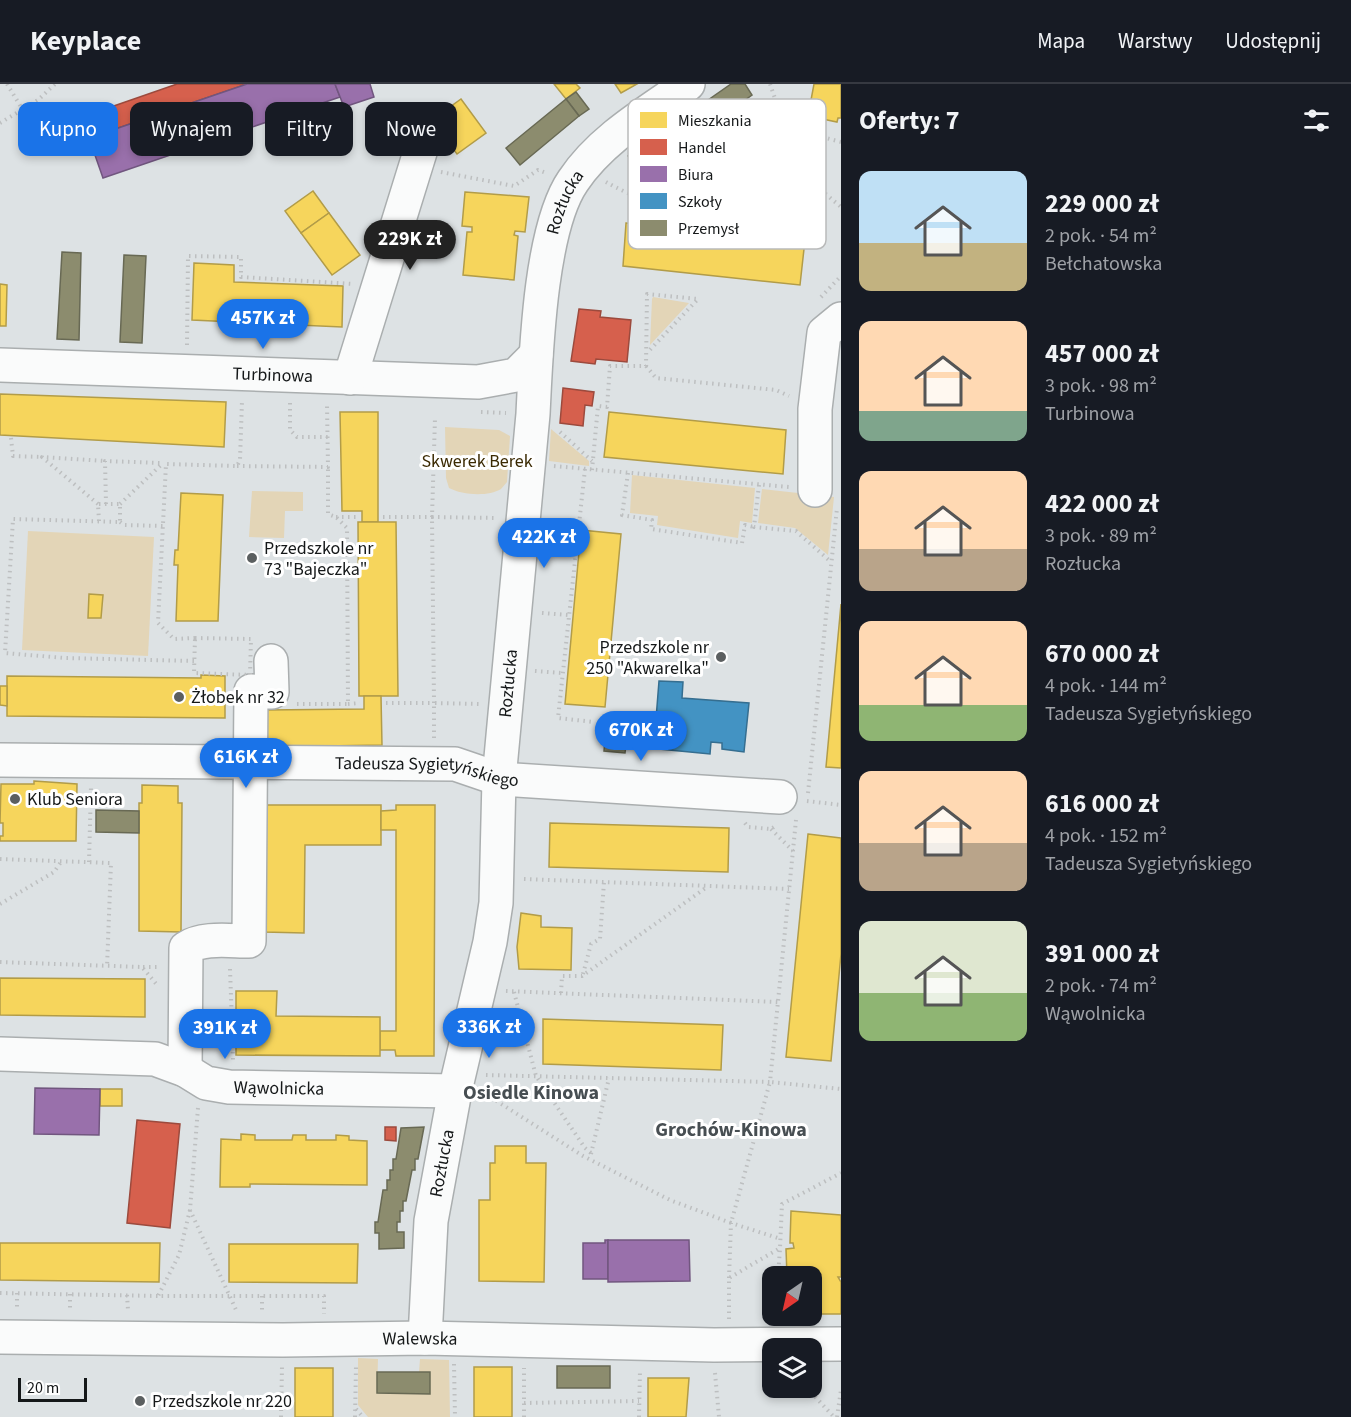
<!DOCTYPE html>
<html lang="pl">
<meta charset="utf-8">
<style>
body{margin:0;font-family:"Source Sans 3",sans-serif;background:#242831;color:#f1f3f6;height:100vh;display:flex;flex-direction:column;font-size:22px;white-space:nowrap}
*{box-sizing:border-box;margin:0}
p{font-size:20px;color:#9ea1a6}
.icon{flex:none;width:33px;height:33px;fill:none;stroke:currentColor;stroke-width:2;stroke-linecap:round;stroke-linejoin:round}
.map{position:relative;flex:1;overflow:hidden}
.drawer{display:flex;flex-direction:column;background:#171b24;width:510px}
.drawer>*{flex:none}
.guide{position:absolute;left:18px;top:18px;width:570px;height:54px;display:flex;gap:12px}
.needle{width:39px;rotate:214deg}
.fabs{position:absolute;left:762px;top:1182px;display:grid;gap:12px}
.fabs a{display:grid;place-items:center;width:60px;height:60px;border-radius:12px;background:#171b24;box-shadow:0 3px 9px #0003;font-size:30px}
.scale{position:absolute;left:18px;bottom:15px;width:69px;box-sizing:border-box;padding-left:6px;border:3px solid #151819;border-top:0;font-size:16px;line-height:21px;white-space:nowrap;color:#151819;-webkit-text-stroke:4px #fff;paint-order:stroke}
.price{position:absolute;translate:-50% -51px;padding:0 14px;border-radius:21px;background:#1a73e8;color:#fff;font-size:20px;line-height:39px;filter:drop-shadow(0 2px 3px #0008)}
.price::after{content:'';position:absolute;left:50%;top:36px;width:18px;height:14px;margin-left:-9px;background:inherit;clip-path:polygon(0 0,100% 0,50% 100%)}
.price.active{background:#222;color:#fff}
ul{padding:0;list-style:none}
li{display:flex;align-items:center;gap:18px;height:150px;padding:0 18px}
li span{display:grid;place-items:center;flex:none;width:168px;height:120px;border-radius:12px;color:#555}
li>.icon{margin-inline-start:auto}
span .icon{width:72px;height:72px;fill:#fffc;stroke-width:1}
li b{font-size:26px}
h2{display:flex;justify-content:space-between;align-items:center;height:72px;padding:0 18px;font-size:26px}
.chip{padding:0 21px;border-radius:12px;background:#171b24;box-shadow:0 3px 9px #0003;font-size:21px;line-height:54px}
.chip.active{background:#1a73e8;color:#fff}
header{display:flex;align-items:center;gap:36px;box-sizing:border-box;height:84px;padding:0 30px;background:#171b24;border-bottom:2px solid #363941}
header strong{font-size:28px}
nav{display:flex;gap:33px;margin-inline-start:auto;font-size:21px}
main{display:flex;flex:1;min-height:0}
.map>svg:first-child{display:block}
</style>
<header>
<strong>Keyplace</strong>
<nav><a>Mapa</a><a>Warstwy</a><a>Udostępnij</a></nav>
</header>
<main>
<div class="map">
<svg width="841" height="1333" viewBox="0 0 841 1333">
<rect width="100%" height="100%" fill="#dde2e4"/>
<g fill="#e3d5b7">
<path d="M653,213l36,6 -39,42 2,-46z"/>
<path d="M445,343l54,3 11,6 -3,46 -6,7c-13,8 -39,6 -52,-1l-3,-10z"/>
<path d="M551,345l38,32v5l-40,-5z"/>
<path d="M632,391l123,13 -3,35 -12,-2 -2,17 -81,-13 1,-9 -28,-3z"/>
<path d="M762,405l72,8 -6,58 -33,-27 -37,-5z"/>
<path d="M252,407l51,1v19h-18l-1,27 -35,-1z"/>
<path d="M28,447l126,6 -6,119 -126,-6z"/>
<path d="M358,1274l20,1 -1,34 53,1v-22h-11l1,-13 29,1 1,57h-82l-10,-12z"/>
</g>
<g fill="#f6d55c" stroke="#b29c48" stroke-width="1.5">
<path d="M554,0h22l4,4 -14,11z"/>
<path d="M615,0h22l-16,9z"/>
<path d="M814,0h27v34h-3l-1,4 -29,-6z"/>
<path d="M461,15l25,34 -29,21 -25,-34z"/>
<path d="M313,107l16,22 -28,20 -16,-22z"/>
<path d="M465,108l64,5 -4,35 -10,-1 -1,4 4,1 -4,44 -51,-5 4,-43h5v-5l-10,-1z"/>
<path d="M329,129l31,42 -28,20 -31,-42z"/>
<path d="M626,139l179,17 -5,45 -177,-19z"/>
<path d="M194,179l40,2v17l109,4 -1,41 -150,-7z"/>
<path d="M0,200l7,1 -1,41h-6z"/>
<path d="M0,310l226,8 -2,45 -224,-12z"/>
<path d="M340,328h38v110h-16v-11h-20z"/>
<path d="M609,328l177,18 -3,44 -179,-17z"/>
<path d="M181,409l42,2 -5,126h-42l2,-56h-4l1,-15h3z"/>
<path d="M358,438h38l2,174h-39z"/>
<path d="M581,446l40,4 -16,173 -40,-3z"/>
<path d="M89,510l14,1 -2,23h-13z"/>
<path d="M841,520v164l-15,-1z"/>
<path d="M201,591l24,1v42l-218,-2v-40l194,2z"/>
<path d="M0,602h7v20l-7,-1z"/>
<path d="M364,612h17l1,49 -116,2 -1,-37 99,-1z"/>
<path d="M34,697l43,3 -1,57h-76v-5h3v-13h-3l1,-39h33z"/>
<path d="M142,701l36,1v17h4l-1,129 -42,-1v-128h3z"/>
<path d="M265,721h116v40h-76l-1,88 -40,-1z"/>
<path d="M396,721h39l-1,251h-38l-1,-6h-15v-19h16v-201h-15v-19l15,-1z"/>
<path d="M550,739l179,5 -1,44 -179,-5z"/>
<path d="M808,750l33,4v116l-10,107 -45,-4z"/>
<path d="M521,829l20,3v11l31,1 -1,42 -52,-1 -2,-22z"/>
<path d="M0,894l145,1v38l-145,-2z"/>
<path d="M236,907h41l-1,25 104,1v39l-144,-1z"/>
<path d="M543,935l180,6 -2,45 -178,-6z"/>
<rect x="100" y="1005" width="22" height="17"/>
<path d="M241,1050l14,1v5h37l1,-5h13v5h30v-5l13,1v4l18,1v44l-117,-1v3h-30l1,-48 20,1z"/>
<path d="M495,1062h31v17h20l-2,119 -65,-1v-81h11v-37h5z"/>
<path d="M791,1127l50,4v62h-3l3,5v32h-20v-4h-9v-34h-25l-1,-27 8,-1 -1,-5h-3z"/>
<path d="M0,1159h160l-1,39 -159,-2z"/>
<path d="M229,1160h129l-1,39 -128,-1z"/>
<rect x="474" y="1283" width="38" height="50"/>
<rect x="295" y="1284" width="38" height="49"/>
<path d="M648,1294h41l-3,39h-38z"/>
</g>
<g fill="#d6604d" stroke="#9c4a3d" stroke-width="1.5">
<path d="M177,0h70l-158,54 -7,-21z"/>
<path d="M579,225l22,2 -1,6 31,3 -4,42 -31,-3 -1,5 -24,-3z"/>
<path d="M563,304l31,4 -2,14 -7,-1 -2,21 -23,-3z"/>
<path d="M137,1036l43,4 -10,104 -43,-5z"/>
<path d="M385,1043h11v14l-11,-1z"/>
</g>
<g fill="#9970ab" stroke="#71567f" stroke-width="1.5">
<path d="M247,0h88l5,13 -237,81 -14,-40z"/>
<path d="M335,0h35l4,13 -30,10z"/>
<path d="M35,1004l65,1 -1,46 -65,-1z"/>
<path d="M605,1156h3v39h-25v-36h22z"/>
<path d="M608,1156h81l1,41 -82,1z"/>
</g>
<path fill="#4393c3" stroke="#356e90" stroke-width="1.5" d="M659,597l24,1 -1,16 67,5 -5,49 -22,-3v-6l-11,-1 -1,12 -61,-6 3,-19 12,2 1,-11 -9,-1z"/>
<g fill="#8c8c6e" stroke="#686954" stroke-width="1.5">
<path d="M731,0h14l7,11 -111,79 -13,-18z"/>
<path d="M576,8l13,17 -10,7 -13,-17z"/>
<path d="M566,15l13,17 -59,49 -14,-17z"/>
<path d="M62,168l19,1 -2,87 -22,-1z"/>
<path d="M124,171l22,1 -4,87 -22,-1z"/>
<path d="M607,635l22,2 -4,32 -21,-2z"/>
<path d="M96,726l43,1v22l-43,-1z"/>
<path d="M424,1043l-6,32h-3v11h-3l-6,31h-3v10h-3v11h-3v10h7v16l-25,1v-16h-4v-11h3l5,-32h4v-10h3v-10h3v-11h3l5,-31z"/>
<rect x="557" y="1282" width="53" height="22"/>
<path d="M377,1288h53v22l-53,-1z"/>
</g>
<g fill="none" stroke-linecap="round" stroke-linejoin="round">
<g stroke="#aaaeaf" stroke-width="36">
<g id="minor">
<path id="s1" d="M0,281l478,17 38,-7 20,-20"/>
<path d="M350,294l71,-229"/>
<path d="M815,406v-81l9,-76 17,-14"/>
<path id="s2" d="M0,676l455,4 44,15 281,18"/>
<path id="s3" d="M0,970l155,5 30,11 21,13 23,4 226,4"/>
<path d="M185,986l1,-122c17,-11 43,-7 63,-7l2,-250 21,1 -1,-31"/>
<path id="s4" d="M0,1253l283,3 142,-2 289,7 127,-1"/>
<path id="s5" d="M425,1254l6,-117 24,-130 35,-149 6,-39 3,-124 34,-365c3,-60 7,-185 40,-233 28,-42 75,-69 115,-97"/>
</g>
</g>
<g stroke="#bdbfc0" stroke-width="4" stroke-dasharray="1.5 4.5" stroke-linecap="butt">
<path d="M7,0l19,31"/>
<path d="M770,0l15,43 56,15"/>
<path d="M0,39l38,-23 17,-16"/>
<path d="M785,43l3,35 53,45"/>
<path d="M441,88l73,14 24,-16 8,3"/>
<path d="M606,98c21,12 63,32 85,13 4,-3 6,-11 9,-16l45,-11 43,-6"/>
<path d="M821,213l20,-21"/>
<path d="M187,261l1,-89 53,1v20l112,7"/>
<path d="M646,282l10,12 120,12 13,6"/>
<path d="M290,319v27l7,7h31"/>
<path d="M481,328l25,1"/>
<path d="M560,348l32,29"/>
<path d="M11,354l2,18 29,1"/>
<path d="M237,382l91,1 -1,-62"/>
<path d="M554,382l235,21"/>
<path d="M585,385l-27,249 36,4"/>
<path d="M592,386l6,-64 9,1 3,-41h36l1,-72 51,5 -51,54"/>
<path d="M628,389l-6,42 30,5 -1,9 91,14 3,-18 9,2"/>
<path d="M759,401l-5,42 42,4 35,31"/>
<path d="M98,420l-56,-47 63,4"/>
<path d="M106,420l-1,-43 56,2"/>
<path d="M120,420l43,-41"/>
<path d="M336,433h22"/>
<path d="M383,433h49l3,-99"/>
<path d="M99,437l-1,-17h22v18l-107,-3 -8,134 60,5 129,3"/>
<path d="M120,438l4,3 39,1"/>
<path d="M546,469l29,2"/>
<path d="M542,529l27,2"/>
<path d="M195,554l-21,1 -16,-16 8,-159 71,2 3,-6 2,-59"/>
<path d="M195,554l56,1 -1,36 -56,-2z"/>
<path d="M535,587l27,2"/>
<path d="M386,619h48l-2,-186 64,1"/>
<path d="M297,620h51l-1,-176 -11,-11 -8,-3v-47"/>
<path d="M348,620l12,-1"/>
<path d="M434,654v-35l47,1"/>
<path d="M808,709l29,-285"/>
<path d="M807,717l34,4"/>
<path d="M745,739l3,4 23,2 6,-4"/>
<path d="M771,745l22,22"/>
<path d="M0,775l111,4 -4,104"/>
<path d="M89,778l2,-75"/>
<path d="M524,795l265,10"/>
<path d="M0,820l54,-32 7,-10"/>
<path d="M0,878l142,5 16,19"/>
<path d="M143,883h16"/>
<path d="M230,885l2,54"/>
<path d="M583,890l8,-30 9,-5 4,-57"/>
<path d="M506,907l272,11"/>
<path d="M514,908l22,84 49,72 6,5"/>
<path d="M561,909l1,-17h20l125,-89"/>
<path d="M213,938l19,1 1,37"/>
<path d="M486,991l284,7 26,-262"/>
<path d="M481,1007l102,65 87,44 61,23 39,-141 71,7"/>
<path d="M198,1024l-8,102 47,102"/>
<path d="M591,1070l18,-76"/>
<path d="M190,1126l-11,45 -21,41h166v18"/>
<path d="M778,1192l2,-27"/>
<path d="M729,1194l2,-55 50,16"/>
<path d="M0,1209l158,3"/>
<path d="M17,1209v17"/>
<path d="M70,1210v16"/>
<path d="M127,1211l1,15"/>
<path d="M262,1212v18"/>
<path d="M729,1235v-41l51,-30 2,-44 59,-31"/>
<path d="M454,1280l1,53"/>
<path d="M715,1289l4,44"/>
<path d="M807,1304l27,29"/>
<path d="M524,1319l115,-2"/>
<path d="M356,1325l7,8"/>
<path d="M281,1333l1,-50"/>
<path d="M355,1333l1,-50"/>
<path d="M524,1333v-49"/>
<path d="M639,1333l1,-47"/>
<path d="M837,1333l4,-27"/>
</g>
<use href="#minor" stroke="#fafbfb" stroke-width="33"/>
</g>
<g fill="#5b5f60" stroke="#fff" stroke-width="2">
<circle cx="252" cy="474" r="6"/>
<circle cx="721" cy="573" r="6"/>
<circle cx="179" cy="613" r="6"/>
<circle cx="15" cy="715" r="6"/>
<circle cx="140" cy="1317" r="6"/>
</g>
<g text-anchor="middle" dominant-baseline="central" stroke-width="6" stroke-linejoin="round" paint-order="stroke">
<g font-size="18" fill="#151819" stroke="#fff">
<text stroke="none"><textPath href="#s5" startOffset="1148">Rozłucka</textPath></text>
<text stroke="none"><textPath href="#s1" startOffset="273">Turbinowa</textPath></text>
<text stroke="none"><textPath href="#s5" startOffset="662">Rozłucka</textPath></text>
<text stroke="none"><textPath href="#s2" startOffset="428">Tadeusza Sygietyńskiego</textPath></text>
<text stroke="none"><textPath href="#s3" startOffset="285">Wąwolnicka</textPath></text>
<text stroke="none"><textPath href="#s5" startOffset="176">Rozłucka</textPath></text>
<text stroke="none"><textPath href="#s4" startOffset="420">Walewska</textPath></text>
</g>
<g font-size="18" fill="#3b2a03" stroke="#fff">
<text x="477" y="377">Skwerek Berek</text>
</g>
<g font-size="18" fill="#151819" stroke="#fff" text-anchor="start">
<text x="264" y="464">Przedszkole nr<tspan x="264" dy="21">73 "Bajeczka"</tspan></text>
<text x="709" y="563" text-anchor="end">Przedszkole nr<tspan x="709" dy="21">250 "Akwarelka"</tspan></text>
<text x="191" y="613">Żłobek nr 32</text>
<text x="27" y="715">Klub Seniora</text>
<text x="152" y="1317">Przedszkole nr 220</text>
</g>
<g font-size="20" font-weight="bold" fill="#474e52" stroke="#fff">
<text x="531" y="1009">Osiedle Kinowa</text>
<text x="731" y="1046">Grochów-Kinowa</text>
</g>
</g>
<rect x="628" y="15" width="198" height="150" rx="9" fill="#fff" stroke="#b9baba" stroke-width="1.5"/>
<rect x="640" y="28" width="27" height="16" fill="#f6d55c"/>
<rect x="640" y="55" width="27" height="16" fill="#d6604d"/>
<rect x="640" y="82" width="27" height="16" fill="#9970ab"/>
<rect x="640" y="109" width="27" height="16" fill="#4393c3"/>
<rect x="640" y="136" width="27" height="16" fill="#8c8c6e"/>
<g font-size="16" fill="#151819">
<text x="678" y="42">Mieszkania</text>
<text x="678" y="69">Handel</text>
<text x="678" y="96">Biura</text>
<text x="678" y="123">Szkoły</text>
<text x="678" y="150">Przemysł</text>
</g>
</svg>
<div class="fabs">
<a><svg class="needle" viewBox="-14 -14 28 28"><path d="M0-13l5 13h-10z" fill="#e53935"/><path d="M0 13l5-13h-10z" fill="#9ea1a6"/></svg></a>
<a><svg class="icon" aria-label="layers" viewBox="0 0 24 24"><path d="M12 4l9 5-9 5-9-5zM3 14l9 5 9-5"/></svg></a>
</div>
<div class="scale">20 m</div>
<b class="price active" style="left:410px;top:187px">229K zł</b>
<b class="price" style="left:263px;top:266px">457K zł</b>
<b class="price" style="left:544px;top:485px">422K zł</b>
<b class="price" style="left:641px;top:678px">670K zł</b>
<b class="price" style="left:246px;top:705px">616K zł</b>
<b class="price" style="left:489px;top:975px">336K zł</b>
<b class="price" style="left:225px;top:976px">391K zł</b>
<div class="guide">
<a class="chip active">Kupno</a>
<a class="chip">Wynajem</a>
<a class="chip">Filtry</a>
<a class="chip">Nowe</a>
</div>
</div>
<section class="drawer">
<h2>Oferty: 7<svg class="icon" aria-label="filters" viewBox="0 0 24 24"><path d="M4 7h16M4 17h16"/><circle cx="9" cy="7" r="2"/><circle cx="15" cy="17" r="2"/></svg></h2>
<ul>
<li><span style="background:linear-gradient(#bfe0f5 60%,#c2b280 0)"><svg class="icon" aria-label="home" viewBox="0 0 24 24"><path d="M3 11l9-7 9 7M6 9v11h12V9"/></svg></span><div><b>229 000 zł</b><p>2 pok. · 54 m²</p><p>Bełchatowska</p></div></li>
<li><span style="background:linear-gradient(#ffd9b3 75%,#7fa58c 0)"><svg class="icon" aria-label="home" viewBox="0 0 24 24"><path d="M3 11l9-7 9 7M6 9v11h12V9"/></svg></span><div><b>457 000 zł</b><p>3 pok. · 98 m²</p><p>Turbinowa</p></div></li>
<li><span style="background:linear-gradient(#ffd9b3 65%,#b9a48a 0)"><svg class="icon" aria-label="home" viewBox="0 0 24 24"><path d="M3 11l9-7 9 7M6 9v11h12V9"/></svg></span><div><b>422 000 zł</b><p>3 pok. · 89 m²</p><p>Rozłucka</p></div></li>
<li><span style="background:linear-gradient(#ffd9b3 70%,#8fb573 0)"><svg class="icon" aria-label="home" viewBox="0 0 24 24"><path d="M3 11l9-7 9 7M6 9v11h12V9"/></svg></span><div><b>670 000 zł</b><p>4 pok. · 144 m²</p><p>Tadeusza Sygietyńskiego</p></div></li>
<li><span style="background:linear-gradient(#ffd9b3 60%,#b9a48a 0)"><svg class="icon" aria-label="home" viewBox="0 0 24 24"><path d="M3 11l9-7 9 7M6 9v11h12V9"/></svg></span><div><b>616 000 zł</b><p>4 pok. · 152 m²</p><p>Tadeusza Sygietyńskiego</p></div></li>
<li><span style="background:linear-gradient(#dfe7d0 60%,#8fb573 0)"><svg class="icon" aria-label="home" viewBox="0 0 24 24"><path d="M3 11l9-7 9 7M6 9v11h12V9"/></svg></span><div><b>391 000 zł</b><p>2 pok. · 74 m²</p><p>Wąwolnicka</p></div></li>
</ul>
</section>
</main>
